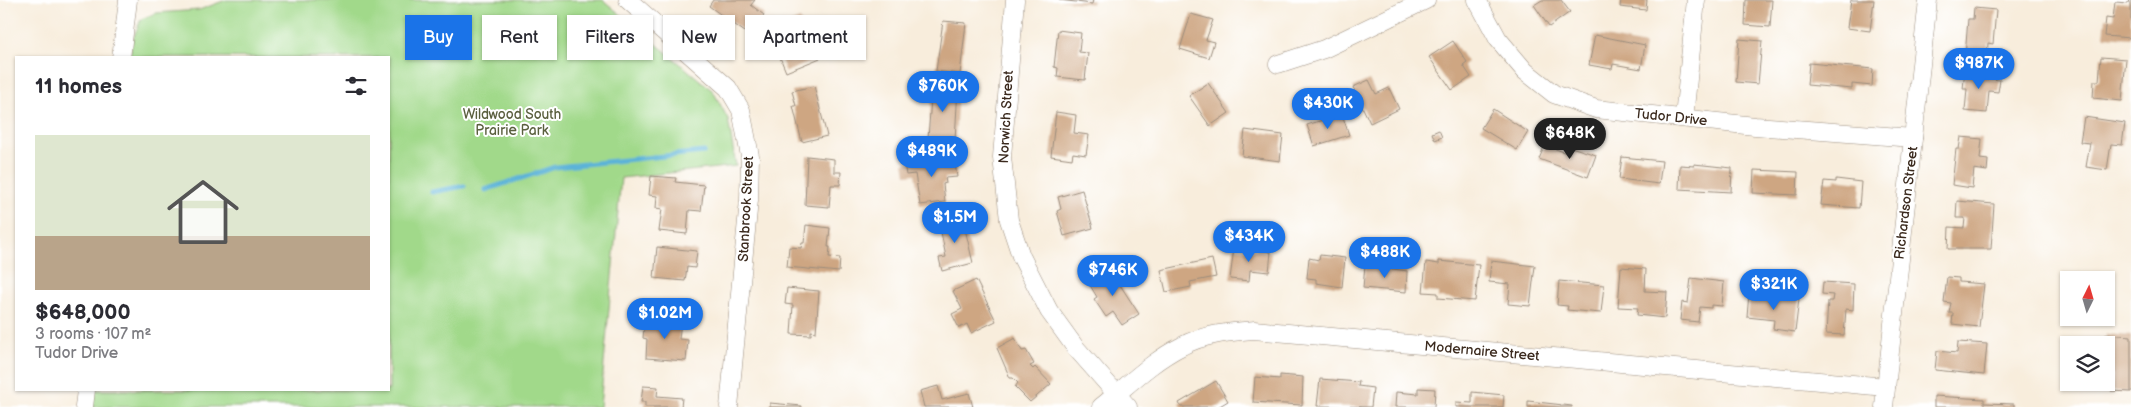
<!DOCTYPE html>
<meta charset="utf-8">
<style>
body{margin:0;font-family:"Balsamiq Sans",sans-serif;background:#f2f2f3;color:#2b2b33;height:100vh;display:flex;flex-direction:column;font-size:19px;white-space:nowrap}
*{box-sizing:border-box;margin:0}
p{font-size:16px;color:#7c7c81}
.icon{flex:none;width:28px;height:28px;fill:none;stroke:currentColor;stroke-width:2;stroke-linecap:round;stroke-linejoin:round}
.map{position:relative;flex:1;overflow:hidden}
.details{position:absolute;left:15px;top:56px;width:375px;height:335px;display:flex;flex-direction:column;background:#fff;border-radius:0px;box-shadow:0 1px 4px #0004}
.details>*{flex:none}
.top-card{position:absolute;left:405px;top:15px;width:475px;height:45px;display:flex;gap:10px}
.needle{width:32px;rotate:5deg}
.buttons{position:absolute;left:2060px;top:271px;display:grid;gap:10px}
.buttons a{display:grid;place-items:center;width:55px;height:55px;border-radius:0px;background:#fff;box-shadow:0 1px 4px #0004;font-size:25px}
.price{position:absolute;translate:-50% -42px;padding:0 11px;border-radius:18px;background:#1a73e8;color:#fff;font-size:16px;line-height:32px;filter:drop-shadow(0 1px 2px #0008)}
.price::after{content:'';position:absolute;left:50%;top:30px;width:15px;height:11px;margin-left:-8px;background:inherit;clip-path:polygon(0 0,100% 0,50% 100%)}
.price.on{background:#222;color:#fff}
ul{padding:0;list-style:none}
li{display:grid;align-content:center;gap:10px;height:265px;padding:0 20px}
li+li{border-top:1px solid #e1e1e2}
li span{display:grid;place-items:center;height:155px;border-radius:0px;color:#555}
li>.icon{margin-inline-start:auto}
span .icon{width:90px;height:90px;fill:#fffc;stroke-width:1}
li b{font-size:21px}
h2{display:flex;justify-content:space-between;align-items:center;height:60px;padding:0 20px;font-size:21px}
.pill{padding:0 18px;border-radius:0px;background:#fff;box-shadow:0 1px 4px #0004;font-size:18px;line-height:45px}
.pill.on{background:#1a73e8;color:#fff}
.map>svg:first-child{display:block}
</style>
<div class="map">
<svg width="2131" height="407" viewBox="0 0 2131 407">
<rect width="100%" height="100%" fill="#fff"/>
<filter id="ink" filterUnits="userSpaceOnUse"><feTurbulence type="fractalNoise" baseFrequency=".02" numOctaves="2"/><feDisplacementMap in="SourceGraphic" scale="10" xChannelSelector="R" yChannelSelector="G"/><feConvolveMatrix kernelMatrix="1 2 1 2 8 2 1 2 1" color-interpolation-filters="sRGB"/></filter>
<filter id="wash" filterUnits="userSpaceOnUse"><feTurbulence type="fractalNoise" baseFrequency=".0096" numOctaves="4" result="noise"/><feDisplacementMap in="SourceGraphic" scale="20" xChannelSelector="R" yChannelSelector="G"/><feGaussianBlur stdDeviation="1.12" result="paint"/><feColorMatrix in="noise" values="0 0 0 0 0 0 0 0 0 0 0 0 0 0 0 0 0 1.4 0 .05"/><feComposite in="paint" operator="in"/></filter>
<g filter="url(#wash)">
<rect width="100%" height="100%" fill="#f8eddc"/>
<path fill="#a1d98a" stroke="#6e8254" d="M226,0h377l110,91 15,28 8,47 -115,12 -21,229h-508l2,-17h295v-332l-259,-1 2,-16 9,-22 15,-6 43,-3z"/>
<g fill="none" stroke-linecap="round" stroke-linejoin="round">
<g stroke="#5bb3d8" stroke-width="5">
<path d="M485,190l70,-23 149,-15"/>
<path d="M432,192l32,-6"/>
</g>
</g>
<g id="blocks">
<g fill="#cea682">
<path d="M713,0h42l-4,5 13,10 -15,20 -40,-29z"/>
<path d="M1059,0h34l-1,4z"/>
<path d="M1542,0h19l9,12 -21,15 -15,-22z"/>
<path d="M1621,0h26l-1,10 -26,-3z"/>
<path d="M1746,0h26l-2,27 -25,-2z"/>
<path d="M1851,0h23l-4,31 -23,-3z"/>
<path d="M2129,0h2v38l-27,-2 2,-18 7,1 2,-17 13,1z"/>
<path d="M1974,8l22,2 -3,34 -5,-1 -1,16 -22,-2 3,-38h5z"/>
<path d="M1191,14l22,6 -7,20 8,2 -5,16 -29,-9z"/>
<path d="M800,19l8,19 14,-5 8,21 -44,18 -9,-22 12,-5 -8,-19z"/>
<path d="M943,21l23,2 -6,51 -24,-3z"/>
<path d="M1058,30l23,3 -2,19 9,1 -3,27 -28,-3 1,-9 -4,-1z"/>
<path d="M1595,35l50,10 -4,24 -28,-5 -1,5 -23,-4z"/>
<path d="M1739,39l23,2 -4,43 -22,-2z"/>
<path d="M1453,41l14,21 -4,3 8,12 -19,13 -23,-33z"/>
<path d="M2101,57l25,2 -4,42 -29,-3 1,-17h5z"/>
<path d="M1809,63l64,6 -1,17 -20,-2v5l-45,-4z"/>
<path d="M1965,69l26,2 -1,8 10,1 -2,12 -9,-1 -2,22 -22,-2 2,-22h-4z"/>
<path d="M1369,80l7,14 13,-6 10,21 -29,14 -17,-36z"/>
<path d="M1208,83l21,30 -19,13 -21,-30z"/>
<path d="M814,86l13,50 -25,6 -9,-36h3l-4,-15z"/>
<path d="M932,86l26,2 -3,52 -27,-2z"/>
<path d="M1493,109l35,23 -11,18 -36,-22z"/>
<path d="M1056,112l20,3 -2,18 15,2 -3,20 -13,-2 -1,6 -21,-3z"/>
<path d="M1342,114l7,21 -35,11 -7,-21z"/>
<path d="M2084,117l41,6 -3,22 -11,-1 -4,26 -21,-3 4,-24 -10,-1z"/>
<path d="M1245,130l38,5 -3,26 -38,-5z"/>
<path d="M1439,130l3,7 -7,3 -3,-7z"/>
<path d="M1961,137l21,2 -2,20 8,1 -1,11 -13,-2 -2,19 -20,-3 4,-36h3z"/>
<path d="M1545,145l24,9 2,-7 25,8 -8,22 -49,-18z"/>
<path d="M807,156l27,3v13h7l-1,13h-9l-2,22 -24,-2z"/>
<path d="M954,157l3,20 -12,1 1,5 -3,1 2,18 -25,3 -5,-31 -9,1 -2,-12z"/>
<path d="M1622,157l40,4 -3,23 -40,-5z"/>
<path d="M1694,164l38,4 -1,24 -52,-3 1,-24 14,1z"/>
<path d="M1754,170l44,2 -1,23 -44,-2z"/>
<path d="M651,176l25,2 -1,4 29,3 -3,26 -12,-1 -2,24 -28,-3 3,-22 -6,-1 1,-12 -8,-1z"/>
<path d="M1836,179l25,3 -2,26 -38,-3 3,-24 12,1z"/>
<path d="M1082,190l11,38 -29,8 -7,-25 4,-2 -3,-12z"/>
<path d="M1957,201l37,3 -3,45h-43l1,-22 15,1 1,-10h-9z"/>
<path d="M962,216l11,47 -31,8 -3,-13 7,-1 -7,-35z"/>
<path d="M806,225l24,3 -2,19h2l-1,10 11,1 -1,14 -52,-5 2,-20 12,1 1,-5h2z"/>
<path d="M657,247l40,4 -2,17 -8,-1 -2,14 -31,-3z"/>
<path d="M1234,248l37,4 -2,20 -19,-2 -1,11 -19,-2z"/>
<path d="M1320,255l25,3 -3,29 -26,-4v-4l-9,-1 2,-20 10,2z"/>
<path d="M1212,259l4,18 -26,5 1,5 -25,5 -5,-22z"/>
<path d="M1439,261l40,4 -4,36 -37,-3v-5l-15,-1 3,-30 13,2z"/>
<path d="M1491,261l44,5 -5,40 -22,-2 2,-20 -21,-2z"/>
<path d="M1365,265l42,6 -1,21 -43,-4z"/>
<path d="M1621,267l25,2 -1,22 22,1 -2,26 -28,-3 1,-7 -20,-1z"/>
<path d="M1109,268l30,46 -17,11 -9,-13 -7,5 -12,-18 3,-2 -9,-15z"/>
<path d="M1947,277l12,1v4l25,2 -5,43 -27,-3 1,-11h-4l2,-10 -7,-1z"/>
<path d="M1691,278l33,4 -2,24 -11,-1v3l-11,-1 -2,15 -18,-2 2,-18 6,1z"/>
<path d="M976,280l20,41 -25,12 -4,-9 -8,4 -7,-14 10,-5 -9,-18z"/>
<path d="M1559,281l45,4 -3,28 -34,-3 1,-4 -11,-1z"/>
<path d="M1823,282l31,2 -1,26 -7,-1 -2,26 -18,-1 2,-33h4l1,-6 -11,-1z"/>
<path d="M787,288l32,3 -3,41 -5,-1v4l-20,-1 2,-29 -8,-1z"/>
<path d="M1749,293l50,6 -4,33 -22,-3 1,-9 -27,-3z"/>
<path d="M645,318l36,3 -2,18 9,1 -2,21 -40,-3 1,-19 -4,-1z"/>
<path d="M2106,334l25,2v56l-20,-1 2,-16 -7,-1z"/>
<path d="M1015,338l7,13 4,-1 8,14 -4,2 3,3 2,-2 16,17 -21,18 -15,-15 3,-4 -5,-5h-3l-13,-30z"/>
<path d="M1958,342l29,2 -3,31 -49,-5 2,-19 20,2z"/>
<path d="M1280,375l23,2 -1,28 -49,-3 2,-25 25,2z"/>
<path d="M1320,379l39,3 -1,4 15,2 -2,19 -54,-1z"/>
<path d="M1216,381l12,20 -10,6h-37l-2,-4z"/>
<path d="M643,386l15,1 -1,9 25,2 -1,9h-36v-5h-4z"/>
<path d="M938,386l4,14 27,-7 4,14h-49l-4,-16z"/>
<path d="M1418,388l17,1 -1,18h-39l1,-15 22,2z"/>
<path d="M1472,392l32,3 -1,12h-47v-5l16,1z"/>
<path d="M1934,396l50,3v4l30,1v3h-80z"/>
<path d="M1528,401l44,5v1h-44z"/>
<path d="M770,403l32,3v1h-32z"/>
</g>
</g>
</g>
<g filter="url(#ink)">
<use href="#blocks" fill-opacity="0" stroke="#9a8c7d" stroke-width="1"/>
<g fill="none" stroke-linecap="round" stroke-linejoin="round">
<g stroke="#9a8c7d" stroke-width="19">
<g id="street">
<path d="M628,0l100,88 13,22 9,46 -1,44 -20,207"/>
<path d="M1015,0l-13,157 7,63 12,36 28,55 26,36 53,60"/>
<path d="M1477,0l21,39 27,32 29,23 42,15 159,17 158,12"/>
<path d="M121,58l7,-58"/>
<path d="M1278,64l46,-15 102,-49"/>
<path d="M1684,118l12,-118"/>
<path d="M84,407l2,-17"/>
<path d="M1101,407c26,-21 51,-46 81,-61 22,-12 48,-14 72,-16l632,57"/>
<path d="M1884,407l44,-407"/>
</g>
</g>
<use href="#street" stroke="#fff" stroke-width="18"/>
</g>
</g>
<g text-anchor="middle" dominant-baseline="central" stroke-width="4" stroke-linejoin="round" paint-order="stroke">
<g font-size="14" fill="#5a5f3e" stroke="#fff">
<text x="512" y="114">Wildwood South<tspan x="512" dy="16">Prairie Park</tspan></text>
</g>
<g font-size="14" fill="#3b2a1e" stroke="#fff">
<text transform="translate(1006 117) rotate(-87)">Norwich Street</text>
<text transform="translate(1671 117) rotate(6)">Tudor Drive</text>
<text transform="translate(1906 203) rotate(-83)">Richardson Street</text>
<text transform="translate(746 209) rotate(-87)">Stanbrook Street</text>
<text transform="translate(1482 351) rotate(5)">Modernaire Street</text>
</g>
</g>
</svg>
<div class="buttons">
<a><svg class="needle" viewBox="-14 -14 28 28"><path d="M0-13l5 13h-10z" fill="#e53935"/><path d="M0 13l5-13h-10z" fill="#7c7c81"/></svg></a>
<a><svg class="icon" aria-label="layers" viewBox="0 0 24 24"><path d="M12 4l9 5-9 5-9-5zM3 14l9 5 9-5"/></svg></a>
</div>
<b class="price" style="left:1979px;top:90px">$987K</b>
<b class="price" style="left:943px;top:113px">$760K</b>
<b class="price" style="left:1328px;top:130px">$430K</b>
<b class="price on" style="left:1570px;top:160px">$648K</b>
<b class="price" style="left:932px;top:178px">$489K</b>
<b class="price" style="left:955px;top:244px">$1.5M</b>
<b class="price" style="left:1249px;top:263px">$434K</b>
<b class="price" style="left:1385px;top:279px">$488K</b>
<b class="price" style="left:1113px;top:297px">$746K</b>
<b class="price" style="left:1774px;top:311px">$321K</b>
<b class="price" style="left:665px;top:340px">$1.02M</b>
<div class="top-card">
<a class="pill on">Buy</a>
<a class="pill">Rent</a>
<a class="pill">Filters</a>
<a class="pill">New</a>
<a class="pill">Apartment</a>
</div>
<section class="details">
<h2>11 homes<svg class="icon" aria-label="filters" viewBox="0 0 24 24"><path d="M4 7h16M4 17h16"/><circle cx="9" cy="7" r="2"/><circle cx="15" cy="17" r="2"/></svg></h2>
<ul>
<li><span style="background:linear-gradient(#dfe7d0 65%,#b9a48a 0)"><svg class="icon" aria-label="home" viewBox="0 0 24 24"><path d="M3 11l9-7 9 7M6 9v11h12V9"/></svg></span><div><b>$648,000</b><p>3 rooms · 107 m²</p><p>Tudor Drive</p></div></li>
</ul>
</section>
</div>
